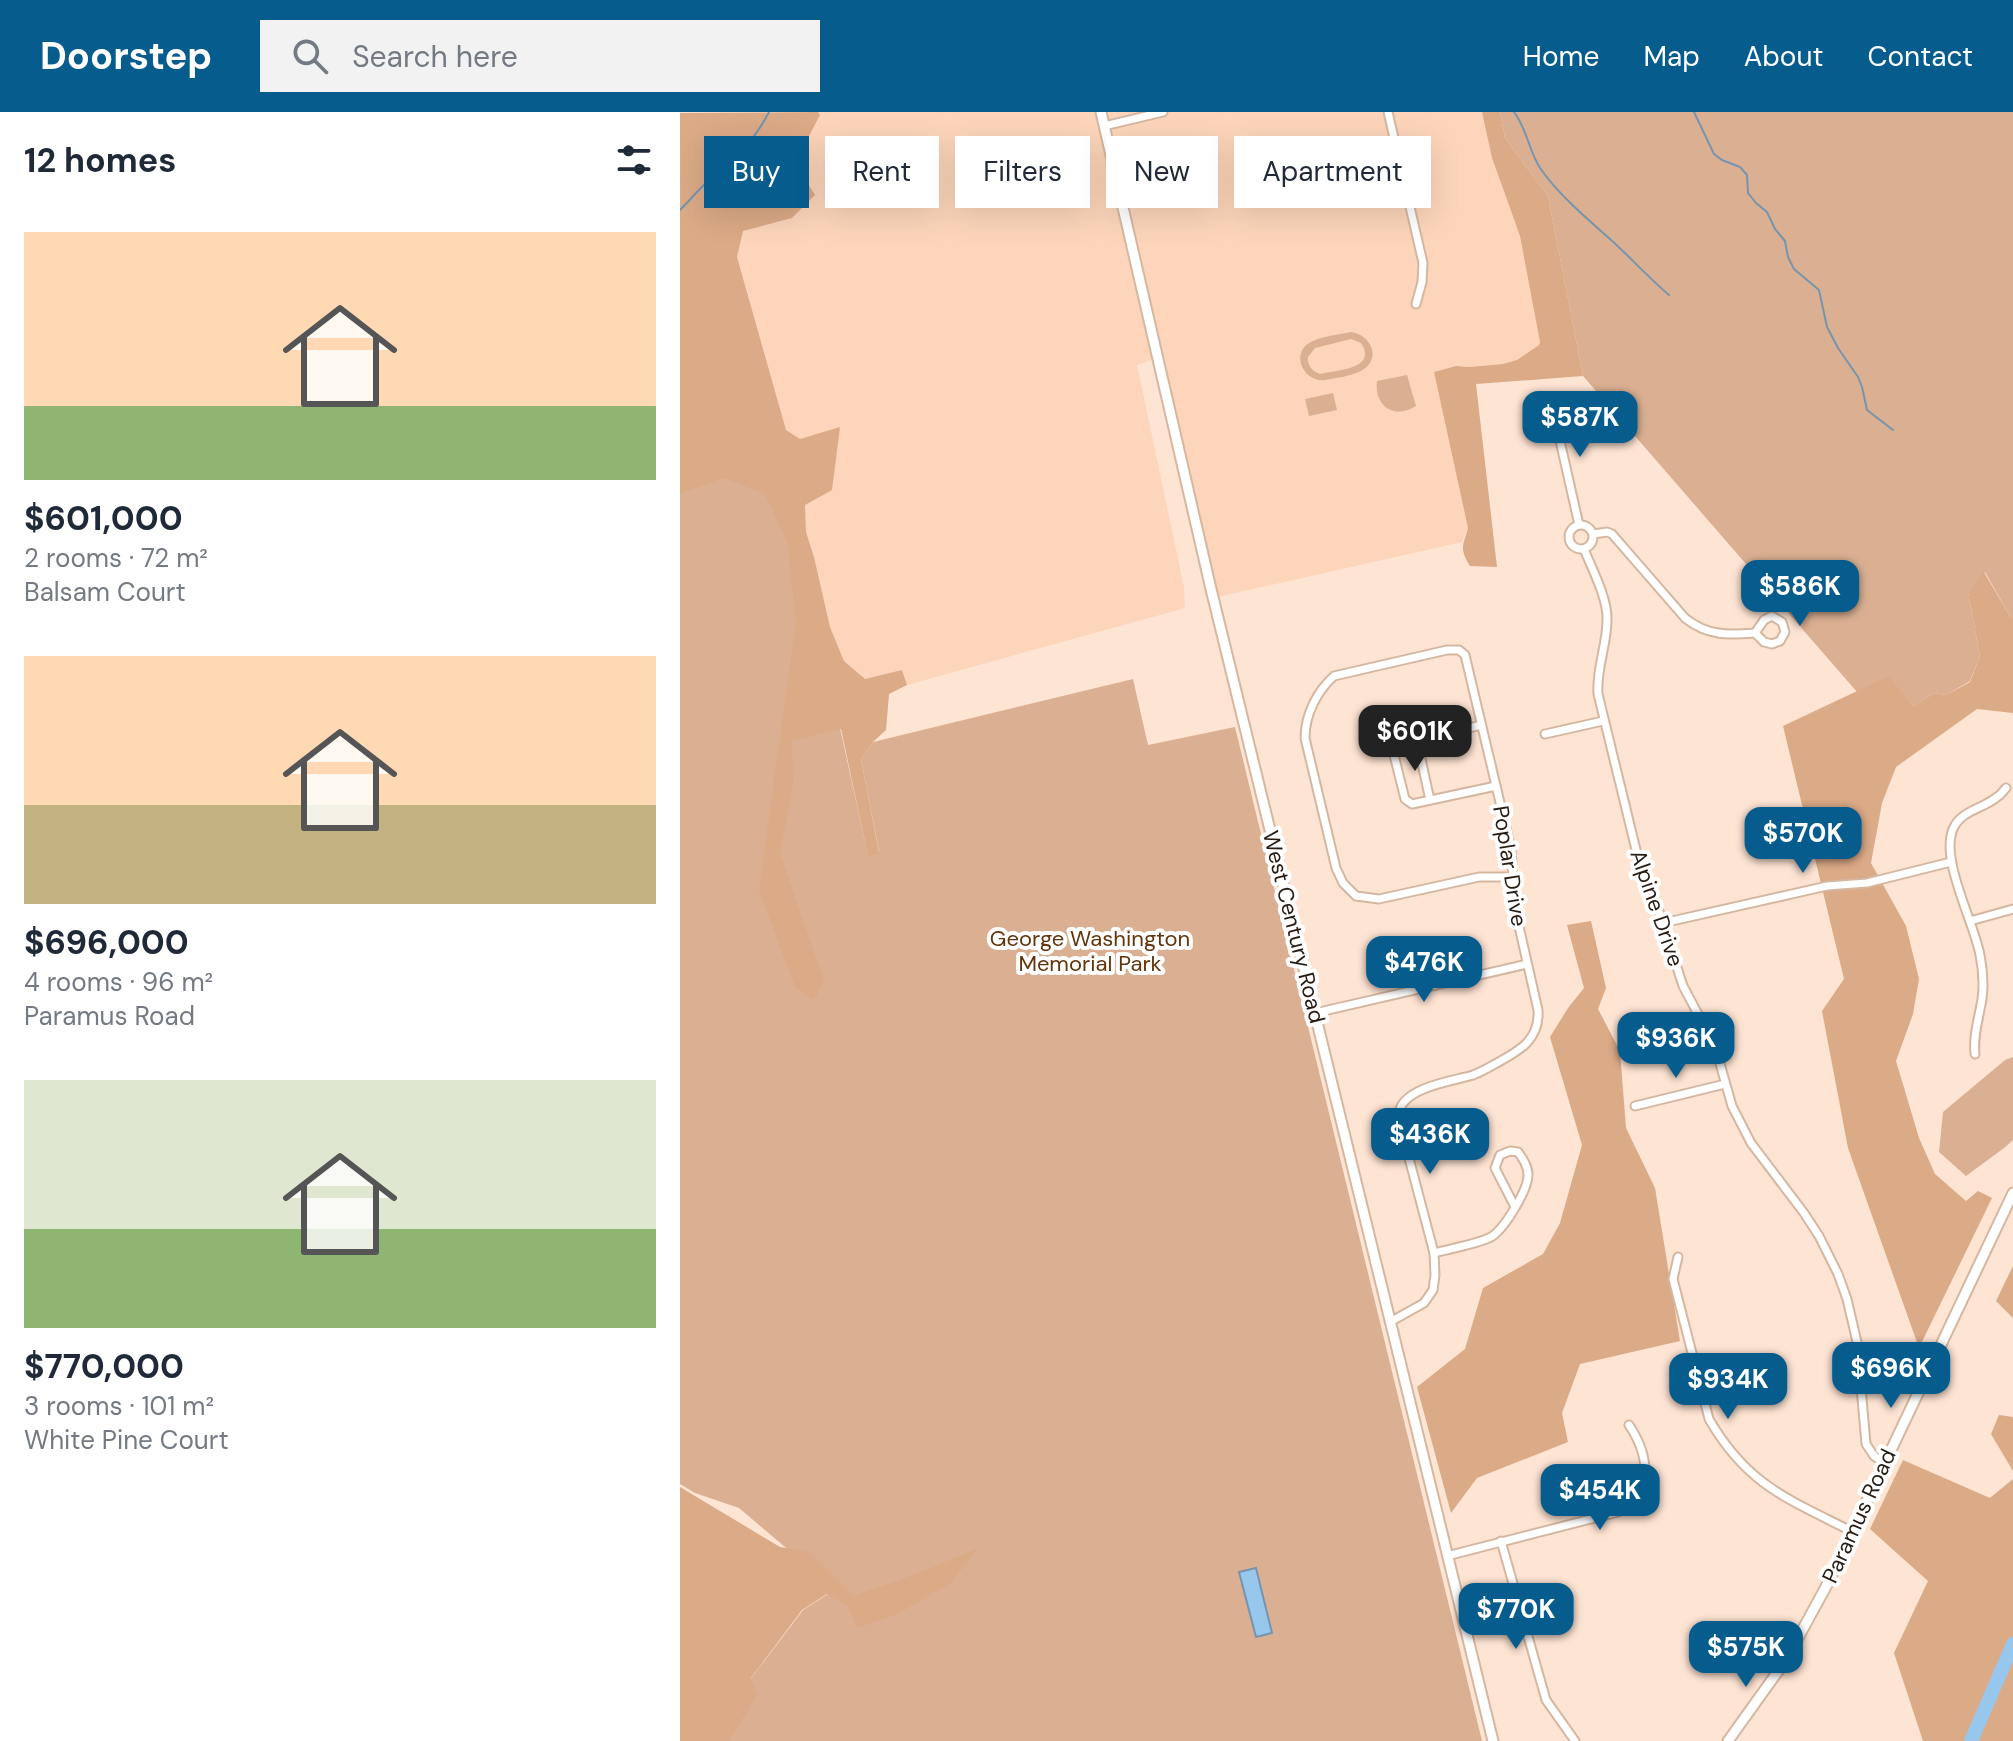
<!DOCTYPE html>
<meta charset="utf-8">
<style>
body{margin:0;font-family:"DM Sans",sans-serif;background:#f2f2f3;color:#1f2937;height:100vh;display:flex;flex-direction:column;font-size:30px;white-space:nowrap}
*{box-sizing:border-box;margin:0}
p{font-size:26px;color:#747a83}
.icon{flex:none;width:44px;height:44px;fill:none;stroke:currentColor;stroke-width:2;stroke-linecap:round;stroke-linejoin:round}
.map{position:relative;flex:1;overflow:hidden}
.panel{display:flex;flex-direction:column;background:#fff;width:680px}
.panel>*{flex:none}
.top-card{position:absolute;left:24px;top:24px;width:760px;height:72px;display:flex;gap:16px}
.price{position:absolute;translate:-50% -68px;padding:0 18px;border-radius:16px;background:#075c8e;color:#fff;font-size:26px;line-height:52px;filter:drop-shadow(0 2px 4px #0008)}
.price::after{content:'';position:absolute;left:50%;top:48px;width:24px;height:18px;margin-left:-12px;background:inherit;clip-path:polygon(0 0,100% 0,50% 100%)}
.price.current{background:#222;color:#fff}
ul{padding:0;list-style:none}
li{display:grid;align-content:center;gap:16px;height:424px;padding:0 24px}
li span{display:grid;place-items:center;height:248px;border-radius:0px;color:#555}
li>.icon{margin-inline-start:auto}
span .icon{width:144px;height:144px;fill:#fffc;stroke-width:1}
li b{font-size:34px}
h2{display:flex;justify-content:space-between;align-items:center;height:96px;padding:0 24px;font-size:34px}
.tag{padding:0 28px;border-radius:0px;background:#fff;box-shadow:0 8px 32px #0002;font-size:28px;line-height:72px}
.tag.current{background:#075c8e;color:#fff}
header{display:flex;align-items:center;gap:48px;box-sizing:border-box;height:112px;padding:0 40px;background:#075c8e;color:#fff}
header strong{font-size:38px}
nav{display:flex;gap:44px;margin-inline-start:auto;font-size:28px}
.search{width:560px;height:72px;background:#f2f2f3;display:flex;align-items:center;gap:20px;box-sizing:border-box;padding:0 28px;border-radius:0px;color:#747a83;font-size:30px}
main{display:flex;flex:1;min-height:0}
.map>svg:first-child{display:block}
</style>
<header>
<strong>Doorstep</strong>
<div class="search"><svg class="icon" aria-label="search" viewBox="0 0 24 24"><circle cx="10" cy="10" r="6"/><path d="M15 15l6 6"/></svg>Search here</div>
<nav><a>Home</a><a>Map</a><a>About</a><a>Contact</a></nav>
</header>
<main>
<section class="panel">
<h2>12 homes<svg class="icon" aria-label="filters" viewBox="0 0 24 24"><path d="M4 7h16M4 17h16"/><circle cx="9" cy="7" r="2"/><circle cx="15" cy="17" r="2"/></svg></h2>
<ul>
<li><span style="background:linear-gradient(#ffd9b3 70%,#8fb573 0)"><svg class="icon" aria-label="home" viewBox="0 0 24 24"><path d="M3 11l9-7 9 7M6 9v11h12V9"/></svg></span><div><b>$601,000</b><p>2 rooms · 72 m²</p><p>Balsam Court</p></div></li>
<li><span style="background:linear-gradient(#ffd9b3 60%,#c2b280 0)"><svg class="icon" aria-label="home" viewBox="0 0 24 24"><path d="M3 11l9-7 9 7M6 9v11h12V9"/></svg></span><div><b>$696,000</b><p>4 rooms · 96 m²</p><p>Paramus Road</p></div></li>
<li><span style="background:linear-gradient(#dfe7d0 60%,#8fb573 0)"><svg class="icon" aria-label="home" viewBox="0 0 24 24"><path d="M3 11l9-7 9 7M6 9v11h12V9"/></svg></span><div><b>$770,000</b><p>3 rooms · 101 m²</p><p>White Pine Court</p></div></li>
</ul>
</section>
<div class="map">
<svg width="1333" height="1629" viewBox="0 0 1333 1629">
<rect width="100%" height="100%" fill="#fee4d3"/>
<path fill="#fcd5ba" d="M138,0h664l10,46 28,78 20,106 -1,3 -22,15 -14,4 -34,3 -13,-1 -22,6 34,156 -6,14 -249,56 -56,-240 -20,7 47,222 1,21 -278,77 -5,-15 -37,9 -21,-18 -14,-34 -16,-70 -8,-25 -1,-27 35,-77 -40,11 -14,-9 -49,-173 5,-26 50,-13 3,-55 25,-48z"/>
<g fill="#dbb092" fill-rule="evenodd">
<path d="M820,0h513v506h-2l-26,-46 -17,20 12,64 -10,25 -24,14 -12,-2 -21,13 -24,-29 -32,15 -274,-316 -35,-180 -43,-58z"/>
<path d="M671,220c21,3 31,28 10,39 -10,5 -25,7 -36,9 -20,3 -35,-25 -16,-37 11,-7 29,-8 42,-11zM671,227l10,4c17,26 -24,27 -41,31 -8,-3 -13,-9 -12,-17l7,-9z"/>
<path d="M727,263l9,31c-22,14 -42,0 -39,-25z"/>
<path d="M653,281l4,17 -28,6 -4,-17z"/>
<path d="M98,335l90,408 11,-3 -18,-93 12,-17 260,-63 15,66 87,-18 247,1014h-763l24,-52 60,-79 25,-16 17,4 -106,-90 -44,-15 -15,-9v-1028z"/>
<path d="M1333,945v83l-9,8 -38,28 -27,-24 4,-40 62,-52z"/>
</g>
<g fill="#dbaa87">
<path d="M138,0l2,3 -25,48 20,32 -23,23 -49,13 -6,26 49,173 14,9 40,-12 -8,63 -27,15 1,27 8,25 16,70 14,34 21,18 37,-9 5,15 -18,9 -3,36 -13,12 -12,17 18,94 -11,3 -27,-127 -49,12 1,43 -13,69 44,128 -10,20 -19,-14 -36,-97 37,-268 -9,-81 -22,-47 -41,-16 -44,16v-381z"/>
<path d="M802,0h18l5,26 43,58 35,180 -107,8 21,183 -27,-1c-11,-18 -7,-20 -2,-38l-34,-156 22,-6 13,1 34,-3 14,-4 22,-15 1,-3 -20,-106 -28,-78z"/>
<path d="M1304,460l27,46h2v95l-36,-4 -81,58 -14,36 -11,60 35,63 13,53 -6,35 -17,47 23,77 16,36 31,27 12,-10 14,7 -73,150 -71,-200 -26,-137 22,-32 -61,-253 106,-50 24,30 21,-13 12,2 24,-13 10,-26 -12,-64z"/>
<path d="M911,809l15,67 -8,21 22,42 6,77 29,60 25,153 -100,23 -18,49 6,29 -91,36 -26,35 -34,-126 48,-38 18,-61 60,-34 17,-31 22,-78 -32,-108 18,-29 16,-20 -17,-63z"/>
<path d="M1333,1154v52l-17,-17z"/>
<path d="M1319,1303l14,2v54l-22,-37z"/>
<path d="M1223,1348l87,38 23,-19v262h-90l-29,-88 34,-72 -58,-52z"/>
<path d="M0,1375l100,60 29,5 45,44 75,-27 49,-21 -27,35 -54,31 -40,14 -10,-23 -20,-11 -25,16 -51,68 6,17 -28,46h-49z"/>
</g>
<path fill="#98c7ee" stroke="#7694ad" stroke-width="2" d="M576,1456l16,65 -16,4 -17,-65z"/>
<g fill="none" stroke-linecap="round" stroke-linejoin="round">
<g stroke="#7694ad" stroke-width="2">
<path d="M834,0c13,17 15,39 26,56 19,27 45,49 70,71 20,18 38,38 59,56"/>
<path d="M1014,0l20,42 8,6 18,7 7,8 1,18 8,10 11,9 8,17 10,12 3,16 6,12 25,21 8,37 11,21 20,29 4,10 5,23 26,20"/>
<path d="M0,98c10,-10 20,-22 31,-32 26,-22 42,-35 58,-66"/>
</g>
<path stroke="#98c7ee" stroke-width="14" d="M1291,1629l42,-97"/>
<g stroke="#d5b7a1" stroke-width="11">
<g id="minor">
<path d="M708,0l35,151 -1,19 -6,22"/>
<path d="M424,14l59,-14"/>
<path d="M868,296l8,15 23,102"/>
<circle cx="901" cy="425" r="12"/>
<path d="M913,422l14,-2 5,2 73,84c22,18 43,17 70,15"/>
<path d="M904,437c8,20 24,50 23,71 0,25 -11,49 -9,74l41,168 13,28 31,96 32,60 17,60 19,37 53,70 15,23 19,38 9,25 10,43 9,102 8,12 11,7"/>
<path d="M1092,504l10,6 3,10 -5,9 -8,3 -8,-2 -9,-9 9,-13z"/>
<path d="M801,613l-83,21 -4,9 11,44 7,5 84,-18"/>
<path d="M865,622l58,-13"/>
<path d="M737,629l13,59"/>
<path d="M1290,809l43,-12"/>
<path d="M983,811l164,-37 40,-3 84,-21"/>
<path d="M635,901l212,-49"/>
<path d="M1295,942c-2,-19 4,-36 7,-55 2,-15 1,-29 -2,-44 -6,-33 -40,-95 -27,-126 8,-19 30,-20 44,-32 4,-2 6,-6 9,-9"/>
<path d="M955,994l90,-22"/>
<path d="M754,1141c18,-5 39,-8 55,-15 14,-6 39,-48 39,-63 0,-9 -5,-16 -10,-23l-8,-1 -10,4 -5,13 20,39"/>
<path d="M998,1145l-5,22 36,140c38,66 79,80 144,113"/>
<path d="M710,1210l34,-19 9,-13 2,-15 -1,-22 -34,-129c0,-1 -1,-11 -1,-12 5,-25 54,-31 74,-37 8,-3 15,-7 22,-11 24,-13 45,-24 43,-54l-23,-101 -4,-60 -46,-194 -6,-5h-12l-113,26c-17,15 -29,39 -29,62l31,130 7,15 13,13 23,3 100,-22h33"/>
<path d="M821,1429l45,159 29,41"/>
<path d="M767,1444l171,-44c37,-19 31,-57 11,-87"/>
</g>
</g>
<g stroke="#d5b7a1" stroke-width="13">
<g id="secondary">
<path d="M421,0l110,477 282,1152"/>
<path d="M1048,1629l58,-81 42,-77 185,-390"/>
</g>
</g>
<use href="#minor" stroke="#fff" stroke-width="7"/>
<use href="#secondary" stroke="#fff" stroke-width="9"/>
</g>
<g text-anchor="middle" dominant-baseline="central" stroke-width="8" stroke-linejoin="round" paint-order="stroke">
<g font-size="22" fill="#271c14" stroke="#fff">
<text transform="translate(830 754) rotate(81)">Poplar Drive</text>
<text transform="translate(977 796) rotate(71)">Alpine Drive</text>
<text transform="translate(614 815) rotate(76)">West Century Road</text>
<text transform="translate(1179 1404) rotate(-65)">Paramus Road</text>
</g>
<g font-size="22" fill="#62340b" stroke="#fff">
<text x="410" y="826">George Washington<tspan x="410" dy="25">Memorial Park</tspan></text>
</g>
</g>
</svg>
<b class="price" style="left:900px;top:347px">$587K</b>
<b class="price" style="left:1120px;top:516px">$586K</b>
<b class="price current" style="left:735px;top:661px">$601K</b>
<b class="price" style="left:1123px;top:763px">$570K</b>
<b class="price" style="left:744px;top:892px">$476K</b>
<b class="price" style="left:996px;top:968px">$936K</b>
<b class="price" style="left:750px;top:1064px">$436K</b>
<b class="price" style="left:1211px;top:1298px">$696K</b>
<b class="price" style="left:1048px;top:1309px">$934K</b>
<b class="price" style="left:920px;top:1420px">$454K</b>
<b class="price" style="left:836px;top:1539px">$770K</b>
<b class="price" style="left:1066px;top:1577px">$575K</b>
<div class="top-card">
<a class="tag current">Buy</a>
<a class="tag">Rent</a>
<a class="tag">Filters</a>
<a class="tag">New</a>
<a class="tag">Apartment</a>
</div>
</div>
</main>
